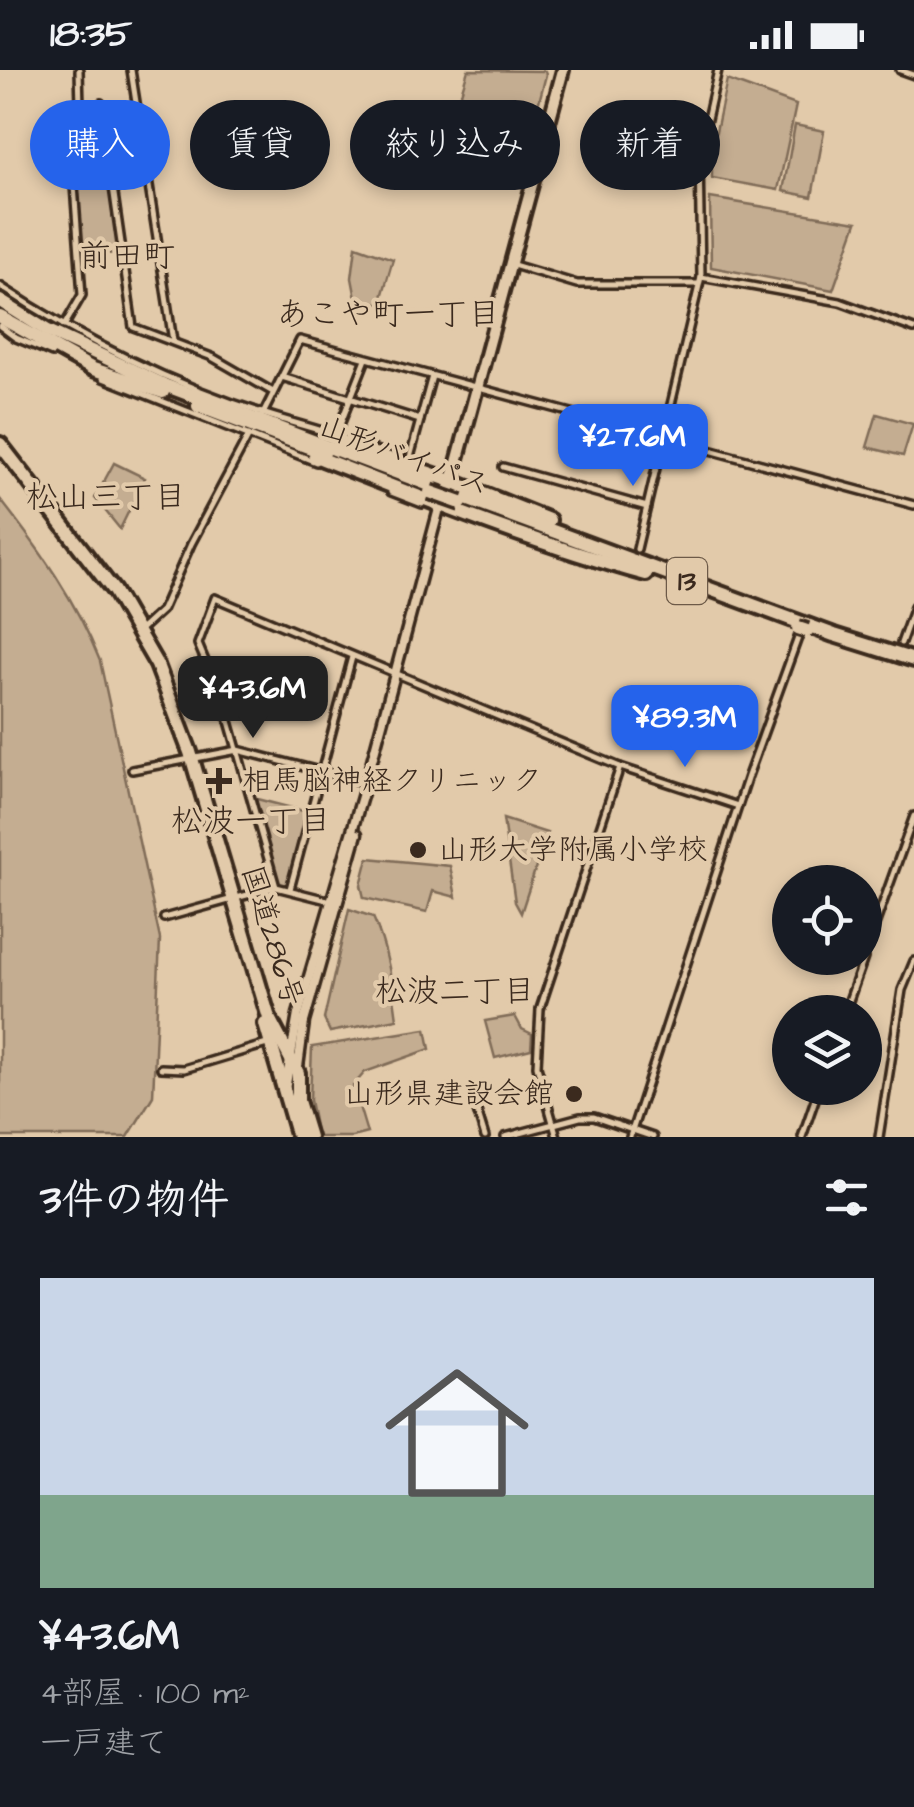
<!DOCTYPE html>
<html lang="ja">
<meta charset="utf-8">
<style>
body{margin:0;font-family:"Architects Daughter","Klee One",sans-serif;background:#242831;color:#f1f3f6;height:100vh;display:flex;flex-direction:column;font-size:38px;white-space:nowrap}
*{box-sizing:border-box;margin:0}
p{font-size:32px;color:#9ea1a6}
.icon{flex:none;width:55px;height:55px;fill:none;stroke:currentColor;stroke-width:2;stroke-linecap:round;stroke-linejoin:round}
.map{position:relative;height:1067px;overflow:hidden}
.sheet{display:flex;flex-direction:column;background:#171b24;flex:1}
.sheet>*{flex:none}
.top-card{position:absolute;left:30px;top:30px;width:855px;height:90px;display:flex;gap:20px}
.controls{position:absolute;left:772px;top:795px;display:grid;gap:20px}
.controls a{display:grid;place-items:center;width:110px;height:110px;border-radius:50%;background:#171b24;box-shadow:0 5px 15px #0003;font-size:50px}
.price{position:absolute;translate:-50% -85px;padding:0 22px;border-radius:20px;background:#2563eb;color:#fff;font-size:32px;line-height:65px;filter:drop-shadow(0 2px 5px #0008)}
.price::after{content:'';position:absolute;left:50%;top:60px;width:30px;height:22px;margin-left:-15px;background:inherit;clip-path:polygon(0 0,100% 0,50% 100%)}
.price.selected{background:#222;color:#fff}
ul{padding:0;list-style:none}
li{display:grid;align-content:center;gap:20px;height:530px;padding:0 40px}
li span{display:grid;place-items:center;height:310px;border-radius:0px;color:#555}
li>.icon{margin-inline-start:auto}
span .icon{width:180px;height:180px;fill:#fffc;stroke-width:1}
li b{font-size:42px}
h2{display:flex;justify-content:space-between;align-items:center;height:120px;padding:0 40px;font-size:42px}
.pill{padding:0 35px;border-radius:45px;background:#171b24;box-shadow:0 5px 15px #0003;font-size:35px;line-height:90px}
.pill.selected{background:#2563eb;color:#fff}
.status{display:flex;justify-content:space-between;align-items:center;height:70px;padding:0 50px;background:#171b24;direction:ltr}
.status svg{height:28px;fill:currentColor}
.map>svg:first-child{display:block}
</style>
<div class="status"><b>18:35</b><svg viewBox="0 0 49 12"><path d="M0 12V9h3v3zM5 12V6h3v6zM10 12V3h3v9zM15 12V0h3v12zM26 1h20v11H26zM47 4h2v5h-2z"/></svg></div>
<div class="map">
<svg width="914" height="1067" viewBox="0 0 914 1067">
<rect width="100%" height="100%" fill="#e2caaa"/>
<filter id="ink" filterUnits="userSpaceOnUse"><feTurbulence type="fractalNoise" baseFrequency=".01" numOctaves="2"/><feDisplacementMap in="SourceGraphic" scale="20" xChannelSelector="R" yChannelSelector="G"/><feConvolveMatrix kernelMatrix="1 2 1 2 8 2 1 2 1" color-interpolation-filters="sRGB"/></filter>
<g filter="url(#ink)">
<g fill="#c4ad91" stroke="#806c58" stroke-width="2.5">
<path d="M468,0l77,1 1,4 -17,65 -6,4 -72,-18z"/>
<path d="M727,10l69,25 -18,85 -66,-12v-28z"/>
<path d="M795,55l29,6 -12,66 -29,-6z"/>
<path d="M105,71l17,112 -43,2 -8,-111z"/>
<path d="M710,128l147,24 -24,68 -122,-23z"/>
<path d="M356,176l37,13 -13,45h-23l-5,-26z"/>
<path d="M877,344l36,10 -10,32 -36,-9z"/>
<path d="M114,393l31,15 -25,51 -25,-31z"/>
<path d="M0,429c40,51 76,101 100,162l60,278 -7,157 -25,41h-128z"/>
<path d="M253,728l54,14 -20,74 -9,-2z"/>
<path d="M503,749l44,14 -26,80 -6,-11z"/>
<path d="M368,788l82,8 6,31 -23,-6 -6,21 -63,-14 -3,-13z"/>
<path d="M349,839l24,8c15,33 19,66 24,102l-67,13 -6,-13z"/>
<path d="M515,946l7,13 10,5 -1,15 -36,9 -10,-37z"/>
<path d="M426,959l4,20 -65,23 -12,14 14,47 -15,4h-35l-7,-37 2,-53z"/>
</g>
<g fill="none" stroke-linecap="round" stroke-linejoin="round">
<g stroke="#3b2a1e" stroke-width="12">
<g id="street">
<path d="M79,0l1,36"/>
<path d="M131,0l42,271"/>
<path d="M900,0l14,5"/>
<path d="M101,33l32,224 79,30 61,35"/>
<path d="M38,76l67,-5"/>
<path d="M510,194l67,20h122"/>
<path d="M701,207l139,25 74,27"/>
<path d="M0,216c82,54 172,98 265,128 27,9 55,15 81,25"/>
<path d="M0,256l16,12 36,15"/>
<path d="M64,256l18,-31 -11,-151"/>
<path d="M282,307l138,43"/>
<path d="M103,308l213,84"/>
<path d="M263,344l37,-74 614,165"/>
<path d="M336,365l30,-76"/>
<path d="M409,391l23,-85"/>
<path d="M503,397l144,40"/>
<path d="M391,422l31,12"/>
<path d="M637,479l64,-272 -2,-122 19,-85"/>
<path d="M139,561l23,-21 29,-66 58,-109"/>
<path d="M901,573l13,-36"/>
<path d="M132,700l106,-20 128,33"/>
<path d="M276,817l-49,-173 -29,-70 17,-46 405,169 118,39"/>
<path d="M290,819l62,-232"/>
<path d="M164,848l112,-31 55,14"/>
<path d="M865,883l49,-137"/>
<path d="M845,942l19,-54"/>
<path d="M161,998l23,1 83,-25"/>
<path d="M474,1031l11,36"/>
<path d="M505,1067l75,-20h14l59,20"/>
<path d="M557,1067l-20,-71 3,-57 80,-242"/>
<path d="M630,1067l118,-361 51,-141"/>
<path d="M802,1067l17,-49"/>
<path d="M879,1067l23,-147 12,-29"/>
</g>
</g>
<g stroke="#3b2a1e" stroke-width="15">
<g id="secondary">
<path d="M298,997l6,-45 53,-188"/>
<path d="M286,1014l12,-70 68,-231 74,-278"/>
</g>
</g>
<g stroke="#3b2a1e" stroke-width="18">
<path id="primary" d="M446,433l117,-433"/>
</g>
<g stroke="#3b2a1e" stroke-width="20">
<g id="highway">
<path d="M0,231l48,30 116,54 268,101"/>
<path d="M0,247l93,52 70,23"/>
<path d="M198,336l126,47"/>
<path d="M343,373l103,36 103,41"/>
<path d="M0,374l114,147 43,74 33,87 79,266 29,55v28l11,36"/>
<path d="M315,386c109,43 218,87 331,118"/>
<path d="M461,427l373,138 80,25"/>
<path d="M265,954l33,113"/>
</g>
</g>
<use href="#street" stroke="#e2caaa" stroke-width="5"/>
<use href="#secondary" stroke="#e2caaa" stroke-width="8"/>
<use href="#primary" stroke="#e2caaa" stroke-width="10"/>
<use href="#highway" stroke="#e2caaa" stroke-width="12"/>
<g stroke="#3b2a1e" stroke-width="20" stroke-linecap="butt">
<g id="highway-bridge">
<path d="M430,422l31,11"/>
<path d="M798,558l9,3"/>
</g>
</g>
<use href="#highway-bridge" stroke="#e2caaa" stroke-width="12"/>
</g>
</g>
<g fill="#3b2a1e" stroke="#e2caaa" stroke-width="4">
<path d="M214 696h10v10h10v10h-10v10h-10v-10h-10v-10h10z"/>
<circle cx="418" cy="780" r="10"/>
<circle cx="574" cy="1024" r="10"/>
</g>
<g text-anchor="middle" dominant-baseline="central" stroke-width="8" stroke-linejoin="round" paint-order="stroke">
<rect fill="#e2caaa" stroke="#6d5a48" stroke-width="2.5" x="667" y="488" width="40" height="46" rx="8"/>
<g font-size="28" font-weight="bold" fill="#3b2a1e">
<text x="687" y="511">13</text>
</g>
<g font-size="30" fill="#3b2a1e" stroke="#e2caaa">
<text transform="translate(404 386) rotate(20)">山形バイパス</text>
<text transform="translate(272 866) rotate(73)">国道286号</text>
</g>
<g font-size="30" fill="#3b2a1e" stroke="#e2caaa" text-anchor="start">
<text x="242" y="711">相馬脳神経クリニック</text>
<text x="438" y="780">山形大学附属小学校</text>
<text x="554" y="1024" text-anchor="end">山形県建設会館</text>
</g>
<g font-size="32" fill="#3b2a1e" stroke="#e2caaa">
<text x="127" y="186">前田町</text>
<text x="388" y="244">あこや町一丁目</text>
<text x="106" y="427">松山三丁目</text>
<text x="251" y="751">松波一丁目</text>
<text x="455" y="921">松波二丁目</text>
</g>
</g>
</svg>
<div class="controls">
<a><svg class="icon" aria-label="locate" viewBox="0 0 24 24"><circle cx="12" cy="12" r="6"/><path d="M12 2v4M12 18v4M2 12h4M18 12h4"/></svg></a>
<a><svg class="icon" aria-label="layers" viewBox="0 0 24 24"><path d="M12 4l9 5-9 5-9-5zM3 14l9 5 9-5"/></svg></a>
</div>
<b class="price" style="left:633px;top:419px">¥27.6M</b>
<b class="price selected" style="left:253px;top:671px">¥43.6M</b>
<b class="price" style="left:685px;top:700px">¥89.3M</b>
<div class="top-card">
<a class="pill selected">購入</a>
<a class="pill">賃貸</a>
<a class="pill">絞り込み</a>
<a class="pill">新着</a>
</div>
</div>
<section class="sheet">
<h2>3件の物件<svg class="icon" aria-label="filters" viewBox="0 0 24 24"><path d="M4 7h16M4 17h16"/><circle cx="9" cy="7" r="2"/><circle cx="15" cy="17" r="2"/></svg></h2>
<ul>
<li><span style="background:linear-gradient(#c9d6e8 70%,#7fa58c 0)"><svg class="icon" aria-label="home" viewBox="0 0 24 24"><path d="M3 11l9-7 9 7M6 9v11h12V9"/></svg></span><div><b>¥43.6M</b><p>4部屋 · 100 m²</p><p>一戸建て</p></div></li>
</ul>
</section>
